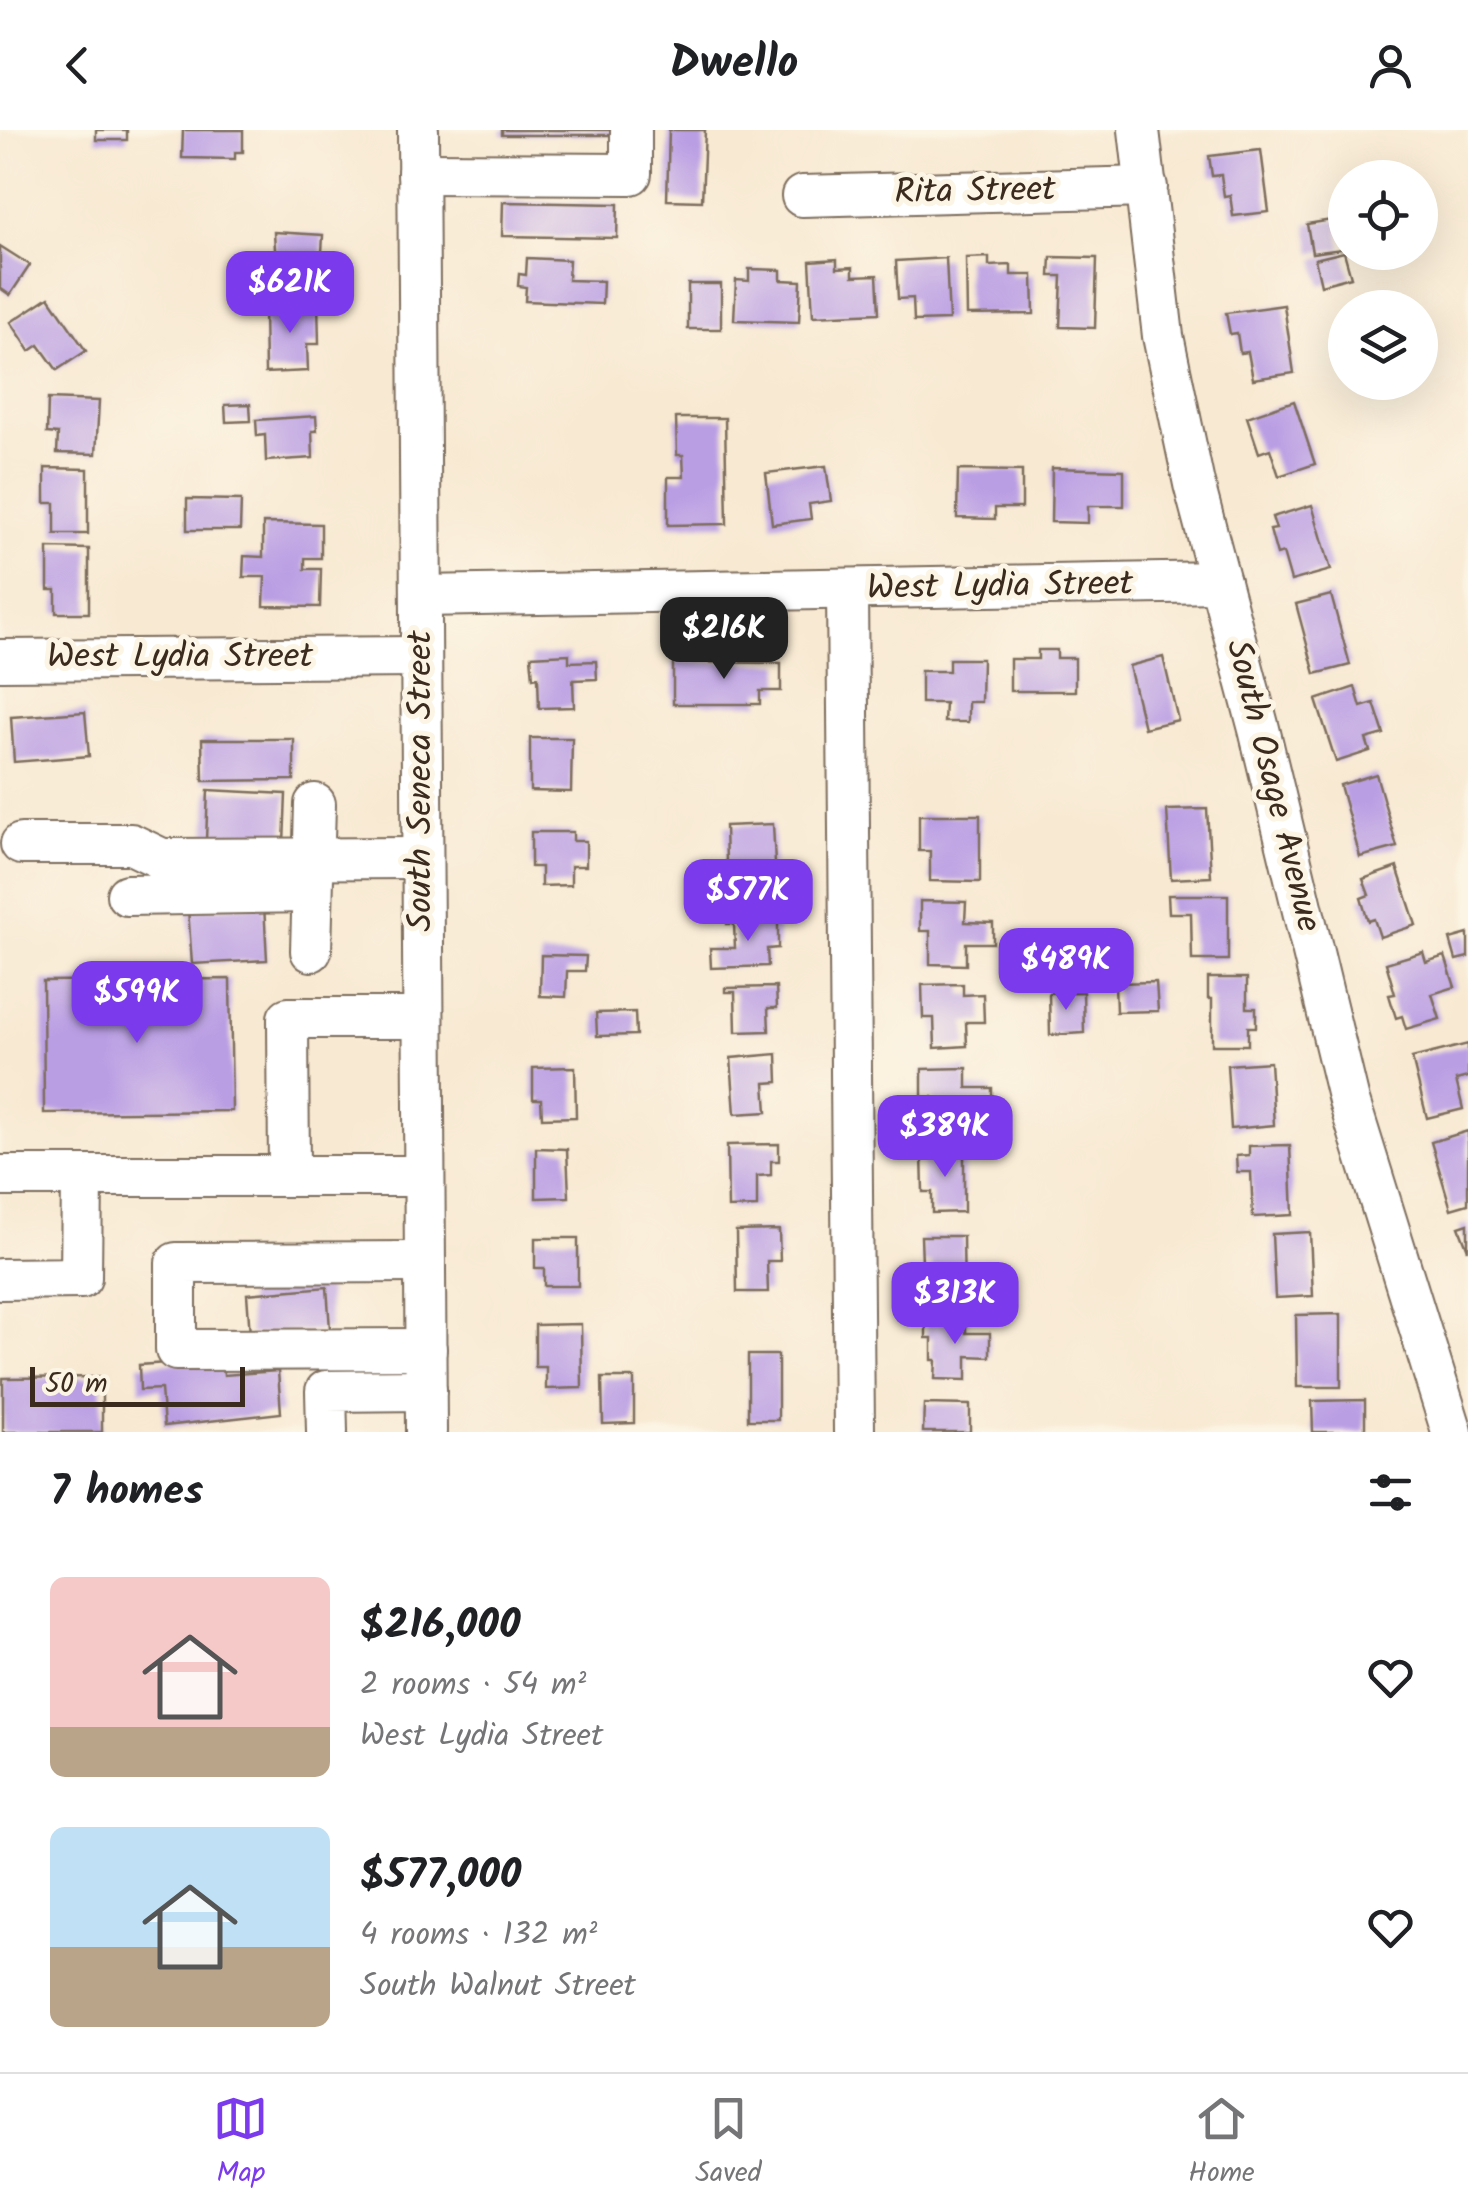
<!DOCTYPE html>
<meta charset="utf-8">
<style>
body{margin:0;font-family:Kalam,sans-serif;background:#f2f2f2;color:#202124;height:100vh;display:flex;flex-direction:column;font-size:38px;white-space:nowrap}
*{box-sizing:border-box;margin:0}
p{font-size:32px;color:#757577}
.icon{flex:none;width:55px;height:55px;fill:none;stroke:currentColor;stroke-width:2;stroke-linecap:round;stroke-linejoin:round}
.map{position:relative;height:1302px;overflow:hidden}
.drawer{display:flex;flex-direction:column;background:#fff;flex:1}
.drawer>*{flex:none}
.controls{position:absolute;left:1328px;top:30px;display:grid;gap:20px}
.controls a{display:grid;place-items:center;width:110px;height:110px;border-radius:50%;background:#fff;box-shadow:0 10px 40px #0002;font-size:50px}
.scale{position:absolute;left:30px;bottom:25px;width:215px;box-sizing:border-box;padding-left:10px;border:5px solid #3b2a1e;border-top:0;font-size:28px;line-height:35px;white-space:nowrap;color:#3b2a1e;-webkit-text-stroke:8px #fcf5e5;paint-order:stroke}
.price{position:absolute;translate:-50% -85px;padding:0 22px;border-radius:20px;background:#7c3aed;color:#fff;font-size:32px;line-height:65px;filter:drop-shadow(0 2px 5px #0008)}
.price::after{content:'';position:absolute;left:50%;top:60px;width:30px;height:22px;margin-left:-15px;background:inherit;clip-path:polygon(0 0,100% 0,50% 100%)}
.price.selected{background:#222;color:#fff}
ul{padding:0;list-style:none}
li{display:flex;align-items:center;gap:30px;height:250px;padding:0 50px}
li span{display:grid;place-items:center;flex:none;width:280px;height:200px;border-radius:15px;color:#555}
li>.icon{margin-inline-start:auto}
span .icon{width:120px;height:120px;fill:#fffc;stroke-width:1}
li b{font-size:42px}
h2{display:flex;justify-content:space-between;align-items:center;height:120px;padding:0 50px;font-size:42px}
header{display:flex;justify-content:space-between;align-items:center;height:130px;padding:0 50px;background:#fff;font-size:45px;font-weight:800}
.tab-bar{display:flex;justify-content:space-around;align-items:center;height:140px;border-top:2px solid #e0e0e0;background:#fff;font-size:28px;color:#757577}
.tab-bar a{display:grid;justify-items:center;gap:5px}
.tab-bar .selected{color:#7c3aed}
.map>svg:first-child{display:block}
</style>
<header><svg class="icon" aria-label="back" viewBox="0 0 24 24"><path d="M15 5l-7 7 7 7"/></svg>Dwello<svg class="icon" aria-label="person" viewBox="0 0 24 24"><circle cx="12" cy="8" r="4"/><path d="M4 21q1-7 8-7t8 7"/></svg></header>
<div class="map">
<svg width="1468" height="1302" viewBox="0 0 1468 1302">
<rect width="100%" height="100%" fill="#fcf5e5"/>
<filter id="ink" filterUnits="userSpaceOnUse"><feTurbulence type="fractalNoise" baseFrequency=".01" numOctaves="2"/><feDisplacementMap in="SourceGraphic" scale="20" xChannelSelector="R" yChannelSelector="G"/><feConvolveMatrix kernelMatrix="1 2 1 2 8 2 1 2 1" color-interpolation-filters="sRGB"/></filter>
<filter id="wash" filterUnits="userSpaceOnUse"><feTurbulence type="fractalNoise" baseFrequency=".0048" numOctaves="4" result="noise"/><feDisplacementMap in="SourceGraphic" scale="40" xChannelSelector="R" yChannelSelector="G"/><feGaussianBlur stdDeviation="2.25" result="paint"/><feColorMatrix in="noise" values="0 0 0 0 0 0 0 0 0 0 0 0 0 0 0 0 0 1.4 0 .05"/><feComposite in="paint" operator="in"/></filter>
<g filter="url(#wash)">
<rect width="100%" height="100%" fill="#f8e9d2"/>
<g id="blocks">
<g fill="#ba9ee4">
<rect x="96" y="0" width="31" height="10"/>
<path d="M183,0h60v22h-8v7l-53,-1z"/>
<rect x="502" y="0" width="111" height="5"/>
<path d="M669,0h36l-3,71 -35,-1z"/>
<path d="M1261,20l8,62 -36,4 -3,-21 -6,1 -3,-21 -9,1 -3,-20z"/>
<path d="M503,72l115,2 -1,34 -115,-2z"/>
<path d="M1338,89l4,30 -30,4 -5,-29z"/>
<path d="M274,102l49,3 -3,51 -43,-2z"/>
<path d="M0,116l30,19 -20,30 -10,-7z"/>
<path d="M1344,122l7,25 -30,8 -6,-26z"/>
<path d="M989,127v9l22,-1v10h22l1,39 -67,1 -1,-57z"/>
<path d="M1051,127l46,1 -2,70 -35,-1 2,-51h-12z"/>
<path d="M527,128l42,2 -1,20 35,1 -1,23 -77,-3 1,-14 -8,-1 1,-12 7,1z"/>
<path d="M946,128l3,62 -35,1 -1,-23 -15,1 -2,-38z"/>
<path d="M837,129v9l16,-1v9l24,-1 2,38 -66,3 -3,-55z"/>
<path d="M749,139l32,1v10l20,1 -2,41 -65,-2 2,-40 13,1z"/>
<rect x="688" y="154" width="33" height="45"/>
<path d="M49,167l37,54 -29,19 -18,-25 -9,6 -19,-29z"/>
<path d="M318,173l1,41h-12l1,27 -43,2 -1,-68z"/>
<path d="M1284,175l10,68 -41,6 -5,-27 -8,1 -3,-20 -7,1 -4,-21z"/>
<path d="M48,269l51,2 -3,53 -39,-1 1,-19 -11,-1z"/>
<path d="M1294,271l21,63 -36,12 -9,-27 -11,4 -12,-36z"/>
<path d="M250,274l1,17 -25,1 -1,-17z"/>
<path d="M316,286l1,15h-5l1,27 -47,3 -1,-26 -8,1 -1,-16z"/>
<path d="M676,288h49l2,106 -59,1v-48h16l-1,-22h-6z"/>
<path d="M826,336l5,35 -22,3 2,15 -39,5 -6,-51z"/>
<path d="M45,338l43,1v65h-33v-31h-10z"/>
<path d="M1052,338l72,2v36h-36v17l-37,-1z"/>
<path d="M958,340l64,1v37h-27v11l-38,-1z"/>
<path d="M187,369l54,1 -1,30h-53z"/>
<path d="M1312,375l19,65 -40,11 -8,-28 -6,2 -7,-25 6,-1 -4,-12z"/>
<path d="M263,393l58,1v34h-16v11h16l-1,38 -56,-1 1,-29h-22l1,-21 19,1z"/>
<path d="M48,418l41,1v64h-33v-23h-8z"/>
<path d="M1331,465l19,70 -35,9 -19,-70z"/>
<path d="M1038,520h19v8h18v33h-65v-32h28z"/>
<path d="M569,524v8l27,-1 1,18 -24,1 1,27 -35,1 -1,-31 -5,1 -2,-22z"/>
<path d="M1163,527l15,63 -34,8 -15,-62z"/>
<path d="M949,529h33l-1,43h-13v20h-24l1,-19h-24v-32h28z"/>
<path d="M673,532l108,1v28h-21v13h-87z"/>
<path d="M1355,557l6,20 13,-4 10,31 -18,5 4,12 -34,11 -20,-62z"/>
<path d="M85,582l4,44 -75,6 -3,-45z"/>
<path d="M530,608h42l-1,54 -41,-1z"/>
<path d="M202,609h92v41l-91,1z"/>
<path d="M1376,644l21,73 -37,10 -20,-72z"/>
<path d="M208,660l78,4 -2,50 -78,-4z"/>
<path d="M1207,679l4,68 -40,2 -4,-69z"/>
<path d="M919,685h61v67l-50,-1v-30h-11z"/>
<path d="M773,694l2,40 -12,1 1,34 -37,1 -2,-74z"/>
<path d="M531,702h42v9h13v25h-15v19l-30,1v-19h-10z"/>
<path d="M1397,737l19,58 -36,12 -6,-18 -6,2 -7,-23 8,-3 -6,-16z"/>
<path d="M1168,765h60v65h-36l-1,-47h-22z"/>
<path d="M920,771l46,1 -1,20 28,1v20h-27v22l-36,-1v-33h-10z"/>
<path d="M264,775l3,55 -75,4 -4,-55z"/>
<path d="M778,787v31l-11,1 1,17 -57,2 -1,-20h25l-1,-24h-7v-5z"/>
<path d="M1468,804v23l-12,3 -6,-21z"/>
<path d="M1423,822l3,10 19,-6 10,31 -23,7 8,25 -34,10 -4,-13 -6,2 -7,-23 6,-1 -9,-31z"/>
<path d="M541,825l45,1 -1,15h-18l-1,26 -26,-1z"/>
<path d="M1208,848h39v30h9v19h-8v18h-36v-46h-4z"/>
<path d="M230,849l2,132 -188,2 -1,-132z"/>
<path d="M1156,852l2,29 -42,1 -1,-29z"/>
<path d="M963,854v11l20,-1 1,28h-18l1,24 -32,2 -1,-30h-11l-1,-33z"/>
<path d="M776,857l1,21h-9l1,23 -33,1 -1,-40h-10v-4z"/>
<path d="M1083,862l1,41 -34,2 -1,-42z"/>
<path d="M635,882l1,23 -39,1 -1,-23z"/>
<path d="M1468,914v33l-12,3 7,29 -36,9 -15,-60z"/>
<path d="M777,924l1,28 -13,1 2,29 -32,2 -4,-56z"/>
<path d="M1270,932l4,63 -43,4 -4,-64z"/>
<path d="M575,937l1,50 -34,1 -1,-19h-8v-31z"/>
<path d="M967,938v20h25v19l-27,1v24h-41v-20h9v-15h-11v-28z"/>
<path d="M1468,1001v73l-17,5 -20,-67z"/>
<path d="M779,1014v17h-8v14l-14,1v31l-29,1 -1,-63z"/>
<path d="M1290,1015l3,70 -40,2 -2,-45h-14l-1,-16 13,-1v-9z"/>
<path d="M536,1018l31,1 2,48 -33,1z"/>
<path d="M964,1021v61l-32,1v-21h-9l-1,-40z"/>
<path d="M1468,1094v26l-9,-23z"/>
<path d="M779,1100l1,31h-13l1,31h-31l-1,-61z"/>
<path d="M1310,1102l3,64 -38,2 -3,-64z"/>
<path d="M921,1106h42l1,61 -31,1 -1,-35h-10z"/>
<path d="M535,1108h43v48h-34v-18h-9z"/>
<path d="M327,1157l3,42 -80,6 -3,-41z"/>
<path d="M1341,1184v73h-44l-1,-72z"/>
<path d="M926,1190h40v13h24v24l-23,-1v24l-32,-1 1,-19h-4v-22h-6z"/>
<path d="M581,1194l1,64 -36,1v-22h-11v-42z"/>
<rect x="748" y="1225" width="30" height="65"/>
<path d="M222,1229l2,16 54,-4 3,42 -117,13 -3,-37 -21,1 -1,-25z"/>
<path d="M102,1247v55h-99v-54z"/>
<path d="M602,1248h32v45l-31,1z"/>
<path d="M1365,1270v32h-52l-1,-31z"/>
<path d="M924,1274l46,1v27h-47z"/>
</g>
</g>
</g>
<g filter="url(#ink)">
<use href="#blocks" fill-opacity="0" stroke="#7d6d5d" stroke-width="2.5"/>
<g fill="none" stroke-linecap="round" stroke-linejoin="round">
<g stroke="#7d6d5d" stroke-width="44">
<g id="minor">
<path d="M418,0l8,1302"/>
<path d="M1139,0l24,206 31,148 65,245 90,372 103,331"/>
<path d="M418,43l213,1v-44"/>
<path d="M802,66l345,-9"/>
<path d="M847,460l7,842"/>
<path d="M421,466l799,-14"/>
<path d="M0,530l421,-3"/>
<path d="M21,714h110l31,15 260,-1"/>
<path d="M127,765l185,-3"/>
<path d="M311,821l4,-147"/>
<path d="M423,888h-135l1,158h135"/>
<path d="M0,1046h289"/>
<path d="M425,1132l-249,1v87l250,-1"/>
<path d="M0,1149l81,-1 1,-102"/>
<path d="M327,1302l-1,-41 100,-1"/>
</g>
</g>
<use href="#minor" stroke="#fff" stroke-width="40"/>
</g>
</g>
<g text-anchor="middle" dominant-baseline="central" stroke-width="10" stroke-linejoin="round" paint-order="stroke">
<g font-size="35" fill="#3b2a1e" stroke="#fcf5e5">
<text transform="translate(975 62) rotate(-1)">Rita Street</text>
<text transform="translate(1000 457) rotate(-1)">West Lydia Street</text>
<text x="180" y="528">West Lydia Street</text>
<text transform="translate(422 651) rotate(-90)">South Seneca Street</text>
<text transform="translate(1272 656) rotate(76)">South Osage Avenue</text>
</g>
</g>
</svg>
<div class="controls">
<a><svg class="icon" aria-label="locate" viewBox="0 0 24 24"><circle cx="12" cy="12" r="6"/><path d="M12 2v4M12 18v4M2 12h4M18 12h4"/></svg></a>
<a><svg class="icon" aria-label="layers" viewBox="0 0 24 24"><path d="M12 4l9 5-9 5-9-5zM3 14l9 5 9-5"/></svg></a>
</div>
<div class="scale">50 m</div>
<b class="price" style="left:290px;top:206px">$621K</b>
<b class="price selected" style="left:724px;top:552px">$216K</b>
<b class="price" style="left:748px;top:814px">$577K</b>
<b class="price" style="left:1066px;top:883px">$489K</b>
<b class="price" style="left:137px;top:916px">$599K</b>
<b class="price" style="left:945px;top:1050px">$389K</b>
<b class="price" style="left:955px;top:1217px">$313K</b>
</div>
<section class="drawer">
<h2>7 homes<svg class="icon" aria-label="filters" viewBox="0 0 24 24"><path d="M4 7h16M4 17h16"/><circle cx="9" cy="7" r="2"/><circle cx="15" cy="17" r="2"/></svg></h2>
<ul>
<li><span style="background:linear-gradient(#f6c9c9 75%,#b9a48a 0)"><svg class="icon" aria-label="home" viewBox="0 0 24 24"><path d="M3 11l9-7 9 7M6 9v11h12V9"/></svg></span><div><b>$216,000</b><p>2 rooms · 54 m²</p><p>West Lydia Street</p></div><svg class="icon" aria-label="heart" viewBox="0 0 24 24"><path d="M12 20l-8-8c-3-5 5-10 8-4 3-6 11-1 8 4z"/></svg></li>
<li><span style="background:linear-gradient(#bfe0f5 60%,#b9a48a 0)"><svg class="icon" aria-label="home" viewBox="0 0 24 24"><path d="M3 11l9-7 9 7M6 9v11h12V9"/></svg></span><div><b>$577,000</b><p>4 rooms · 132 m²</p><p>South Walnut Street</p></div><svg class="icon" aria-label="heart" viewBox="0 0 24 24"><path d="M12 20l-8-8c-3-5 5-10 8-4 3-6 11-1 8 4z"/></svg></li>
</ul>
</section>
<nav class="tab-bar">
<a class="selected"><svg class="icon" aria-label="map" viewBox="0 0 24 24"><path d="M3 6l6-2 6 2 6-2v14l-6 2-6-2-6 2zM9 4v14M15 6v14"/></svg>Map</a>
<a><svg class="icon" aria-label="saved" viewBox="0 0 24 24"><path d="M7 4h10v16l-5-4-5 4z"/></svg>Saved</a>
<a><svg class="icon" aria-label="home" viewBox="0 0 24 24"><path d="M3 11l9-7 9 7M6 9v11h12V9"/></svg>Home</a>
</nav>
